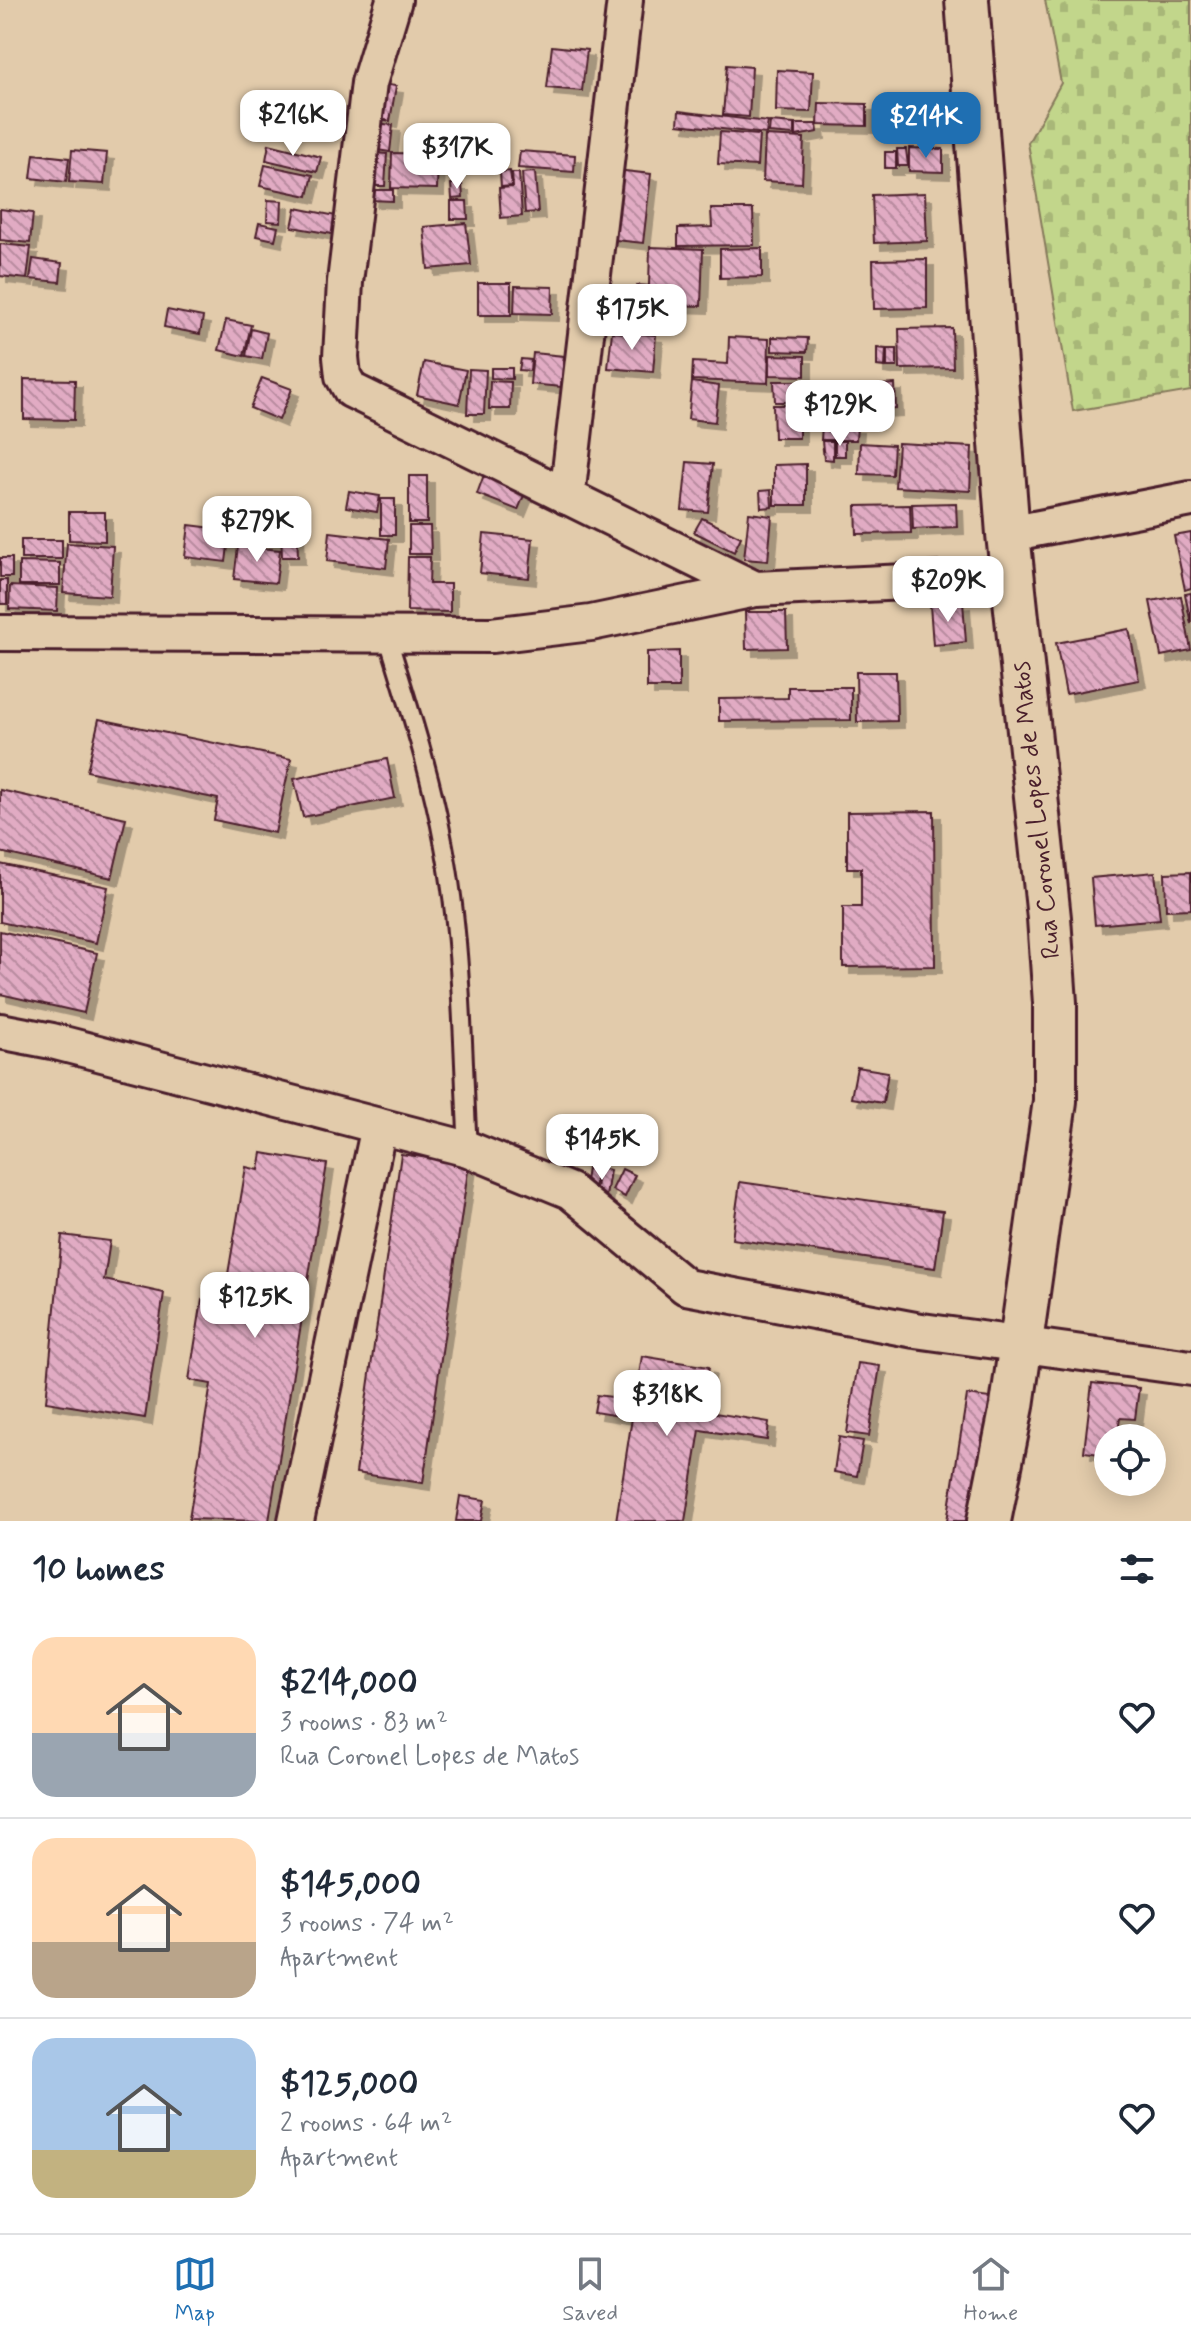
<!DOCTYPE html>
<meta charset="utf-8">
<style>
body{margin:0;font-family:Mynerve,sans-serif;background:#f2f2f3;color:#1f2937;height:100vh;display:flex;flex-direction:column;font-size:30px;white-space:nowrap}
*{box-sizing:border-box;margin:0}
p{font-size:26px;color:#747a83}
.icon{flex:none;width:44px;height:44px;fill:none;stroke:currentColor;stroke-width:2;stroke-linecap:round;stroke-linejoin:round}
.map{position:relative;height:1521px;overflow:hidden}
.panel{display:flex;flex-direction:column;background:#fff;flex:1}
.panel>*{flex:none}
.controls{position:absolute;left:1094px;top:1424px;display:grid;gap:16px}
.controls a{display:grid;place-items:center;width:72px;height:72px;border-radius:50%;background:#fff;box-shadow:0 4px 20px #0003;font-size:40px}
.price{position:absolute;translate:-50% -68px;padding:0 18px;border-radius:16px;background:#fff;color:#222;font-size:26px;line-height:52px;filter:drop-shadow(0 2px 4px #0008)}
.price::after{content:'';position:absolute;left:50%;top:48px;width:24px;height:18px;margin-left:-12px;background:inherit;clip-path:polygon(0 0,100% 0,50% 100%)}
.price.active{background:#1f6fb2;color:#fff}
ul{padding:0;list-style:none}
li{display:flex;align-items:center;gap:24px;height:200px;padding:0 32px}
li+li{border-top:2px solid #e0e1e3}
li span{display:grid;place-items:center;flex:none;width:224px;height:160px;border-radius:24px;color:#555}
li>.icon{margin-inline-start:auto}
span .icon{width:96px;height:96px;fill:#fffc;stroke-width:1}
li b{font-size:34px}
h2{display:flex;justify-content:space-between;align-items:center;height:96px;padding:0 32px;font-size:34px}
.menu{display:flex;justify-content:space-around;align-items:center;height:112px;border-top:2px solid #e0e1e3;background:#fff;font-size:22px;color:#747a83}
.menu a{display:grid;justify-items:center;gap:4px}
.menu .active{color:#1f6fb2}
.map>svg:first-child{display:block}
</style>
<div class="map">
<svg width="1191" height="1521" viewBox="0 0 1191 1521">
<defs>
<pattern id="cemetery-stones" width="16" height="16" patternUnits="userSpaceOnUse" patternTransform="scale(2)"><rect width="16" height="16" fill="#c2d68b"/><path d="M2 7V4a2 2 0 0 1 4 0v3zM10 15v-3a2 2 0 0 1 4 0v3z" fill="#a8b778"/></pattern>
<pattern id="building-back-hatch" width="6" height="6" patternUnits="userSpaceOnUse" patternTransform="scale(2)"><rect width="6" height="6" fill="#e1abc3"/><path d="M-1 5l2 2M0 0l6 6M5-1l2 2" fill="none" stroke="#b88b9f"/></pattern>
<filter id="shadow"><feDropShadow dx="7" dy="7" stdDeviation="0" flood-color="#0004"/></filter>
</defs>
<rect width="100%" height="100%" fill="#e2cbab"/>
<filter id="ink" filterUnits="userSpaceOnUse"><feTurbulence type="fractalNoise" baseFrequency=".0125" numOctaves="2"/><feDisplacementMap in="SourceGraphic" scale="16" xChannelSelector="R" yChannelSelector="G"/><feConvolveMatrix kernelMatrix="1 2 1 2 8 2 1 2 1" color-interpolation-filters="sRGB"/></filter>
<g filter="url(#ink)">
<path fill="url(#cemetery-stones)" stroke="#867a5b" stroke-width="2" d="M1045,0h146v391l-118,20 -45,-268 33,-60z"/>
<g fill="url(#building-back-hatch)" stroke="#4a1f2b" stroke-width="2" filter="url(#shadow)">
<path d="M552,46l35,4 -5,41 -35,-3z"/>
<path d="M727,65l25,2 -3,50 -26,-2z"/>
<path d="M777,70l36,2 -2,40 -35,-1z"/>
<path d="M381,84l15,2 -6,35 -15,-3z"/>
<path d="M819,103l48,1v22l-49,-1z"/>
<path d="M679,111l89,11 -2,12 -88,-10z"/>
<path d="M770,122l24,2v11l-25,-2z"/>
<path d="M374,123l19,2 -3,27 -19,-3z"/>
<path d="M796,124h21l1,8 -22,4z"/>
<path d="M720,132l39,3 -2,31 -39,-2z"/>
<path d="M765,136l39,2 -2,45 -39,-2z"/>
<path d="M269,144l52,13 -4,15 -51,-12z"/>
<path d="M909,148l34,1v23l-34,-1z"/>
<path d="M897,149h9l2,17h-10z"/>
<path d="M72,150l35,3 -3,31 -35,-2z"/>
<path d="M520,151l55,4 -1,17 -56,-4z"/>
<rect x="885" y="152" width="11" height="16"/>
<path d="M375,153l12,1 -2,32h-11z"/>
<path d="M392,153l46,1 -1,35 -46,-1z"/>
<path d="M34,154l35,4 -3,24 -35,-4z"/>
<path d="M265,165l48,10 -5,21 -48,-10z"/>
<path d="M616,170l35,4 -8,69 -36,-4z"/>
<path d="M510,171l2,15 -11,1 -1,-15z"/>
<path d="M535,172l3,40 -13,1 -3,-40z"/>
<path d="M512,173h7l3,43 -21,2 -2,-30 14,-1z"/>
<path d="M451,184h11l1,14 -11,1z"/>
<path d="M371,190h22v11l-23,-1z"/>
<path d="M925,193l2,48 -53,2 -2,-48z"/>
<path d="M268,200l14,1 -1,21 -14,-1z"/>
<path d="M451,201h16l1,18h-17z"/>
<path d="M296,208l45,9 -3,18 -46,-8z"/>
<path d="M0,209l33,4 -3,30 -30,-3z"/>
<path d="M711,209h42l1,36 -76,1v-18l34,-1z"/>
<path d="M259,223l19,4 -3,13 -19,-4z"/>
<path d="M466,223l5,42 -43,4 -4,-42z"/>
<path d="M0,244l31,3 -4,32 -27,-3z"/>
<path d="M650,247l53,2 -2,57 -64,-2v-19l12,1z"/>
<path d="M762,248v29l-42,1v-29z"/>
<path d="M33,259l29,4 -2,19 -30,-3z"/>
<path d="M927,259v49l-53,1 -1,-49z"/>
<rect x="478" y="283" width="33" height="32"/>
<path d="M515,286l38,1 -1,27 -38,-1z"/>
<path d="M167,310l36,7 -3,17 -36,-7z"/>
<path d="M226,320l25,5 -7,31 -25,-6z"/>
<path d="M952,328l1,40 -53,1 -1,-40z"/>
<path d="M251,329l16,4 -5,26 -16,-3z"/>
<path d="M612,332l44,3 -3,37 -45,-4z"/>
<path d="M729,337l40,2 -1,44 -76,-3 1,-18 35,2z"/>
<path d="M772,337l36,1 -1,14 -35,-1z"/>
<path d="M877,348l9,1 -1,18 -8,-1z"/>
<rect x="887" y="349" width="10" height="18"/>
<path d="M533,353l31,3 -3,31 -31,-3z"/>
<path d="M770,355l35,1v20l-35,-1z"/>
<path d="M521,359l10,1 -1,11 -11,-1z"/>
<path d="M424,362l42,8 -7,34 -42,-9z"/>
<path d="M491,368h21v11l-21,-1z"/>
<path d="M469,369l17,1 -2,44h-17z"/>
<path d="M262,378l30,11 -13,31 -29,-12z"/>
<path d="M24,379l51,1 -1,40 -50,-1z"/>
<path d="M490,381l21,1 -1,27h-21z"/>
<path d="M774,381h35v21h-34z"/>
<path d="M692,382l27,4 -4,36 -27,-3z"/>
<path d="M895,384l1,25 -36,2 -1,-25z"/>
<path d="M773,405h26v33h-25z"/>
<path d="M822,425l35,1 -1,14h-35z"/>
<path d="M822,441h11v19l-9,-1z"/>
<rect x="835" y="441" width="10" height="15"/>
<path d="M860,443l34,2 -2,30 -33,-1z"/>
<path d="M898,443l74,4 -2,44 -75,-4z"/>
<path d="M687,462l26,2 -5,48 -26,-2z"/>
<path d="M806,464v41h-32v-40z"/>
<path d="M485,472l42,16 -9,22 -41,-16z"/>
<rect x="409" y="476" width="18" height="47"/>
<path d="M771,490l1,17 -11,1 -1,-17z"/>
<path d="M349,491l31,5 -3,16 -31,-5z"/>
<rect x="381" y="499" width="14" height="36"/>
<path d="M262,503h16l1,39 -16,1z"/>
<path d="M956,503l1,24 -44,2 -1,-25z"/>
<path d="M910,505l1,28 -54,1 -1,-28z"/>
<path d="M69,512h36v29l-36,-1z"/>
<path d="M749,513l23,3 -4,45 -24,-2z"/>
<path d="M702,518l39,19 -7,15 -40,-20z"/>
<path d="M189,525l41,5 -4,32 -41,-5z"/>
<path d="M409,526h21l1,28h-22z"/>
<path d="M297,528l1,29h-16l-1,-28z"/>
<path d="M330,532l59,7 -3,29 -59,-7z"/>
<path d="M1191,533v55l-6,2 -11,-54z"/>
<path d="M484,534l49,5 -4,39 -49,-5z"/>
<rect x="21" y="540" width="41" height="19"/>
<path d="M67,543l46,3 -3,50 -47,-3z"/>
<path d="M238,546l42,4 -4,33 -42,-4z"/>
<path d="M408,557h22l-1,27h21v28l-43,-1z"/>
<rect x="0" y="558" width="12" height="19"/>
<path d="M19,562l41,1v22h-41z"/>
<rect x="0" y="580" width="7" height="24"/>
<path d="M10,586l48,2 -1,23 -48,-2z"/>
<path d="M1191,593v31l-6,-30z"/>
<path d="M1181,596l10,54 -30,6 -11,-55z"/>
<path d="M963,602l3,40 -33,3 -3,-40z"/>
<path d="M745,612h41l1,36 -41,1z"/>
<path d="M1129,629l10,51 -73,14 -10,-51z"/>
<path d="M679,651v37h-32v-36z"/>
<path d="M856,672h40l1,49 -40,1z"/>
<path d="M788,687h63v33l-132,1v-22l69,-1z"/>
<path d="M99,719l192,40 -16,74 -61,-13 4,-21 -131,-28z"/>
<path d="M387,759l8,39 -92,19 -9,-38z"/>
<path d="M0,790l126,28 -14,60 -112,-26z"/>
<path d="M934,811l1,155 -92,1v-60h18v-39h-14v-56z"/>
<path d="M0,864l108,23 -12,56 -96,-21z"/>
<path d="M1155,872l5,47 -65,6 -4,-47z"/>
<path d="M1191,872v37l-25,1 -1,-37z"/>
<path d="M0,931l97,22 -13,60 -84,-19z"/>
<path d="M857,1067l31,5 -5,31 -32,-5z"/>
<path d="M262,1153l65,11 -58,357 -80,-2 22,-135 -22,-4 13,-80 21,4 23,-137 13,3z"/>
<path d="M401,1154l68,10 -46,319 -67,-10z"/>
<path d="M587,1168l10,2 -4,26 -10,-1z"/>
<path d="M599,1168l11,2 -4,27 -11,-2z"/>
<path d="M622,1169l13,6 -10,22 -13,-7z"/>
<path d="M740,1182l203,29 -8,57 -203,-29z"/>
<path d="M62,1235l48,6 -6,39 60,13 -19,125 -99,-16z"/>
<path d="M642,1356l67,11 -6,44 66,11 -2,18 -67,-10 -15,91h-69l16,-103 -38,-6 3,-17 38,5z"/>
<path d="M858,1363l22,3 -11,70 -22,-3z"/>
<path d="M1092,1383l47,5 -4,31 -15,-1 -3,20h-9v17l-24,-3z"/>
<path d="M967,1395l23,3 -19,123h-24z"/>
<path d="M839,1437l24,4 -6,35 -23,-4z"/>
<path d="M460,1496l25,4 -4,21h-25z"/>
</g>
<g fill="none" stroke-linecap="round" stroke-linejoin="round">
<g stroke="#4a1f2b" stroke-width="22">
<path id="service" d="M387,635c21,69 44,139 57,211 19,99 18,203 24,303"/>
</g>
<g stroke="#4a1f2b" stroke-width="40">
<g id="minor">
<path d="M394,0l-25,83 -24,199 -4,75 2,19 8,14 404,199"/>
<path d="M567,497l58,-497"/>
<path d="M1008,534l183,-35"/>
<path d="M0,633l492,2 99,-12 164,-34 259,-12"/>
<path d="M0,1031l52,10 416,108 102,42 116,96 229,43 276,38"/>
<path d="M296,1521l83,-395"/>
</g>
</g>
<g stroke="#4a1f2b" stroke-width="48">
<path id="tertiary" d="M967,0l41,534 41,384 6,85v98l-43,305 -23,115"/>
</g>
<use href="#service" stroke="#e2cbab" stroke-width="16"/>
<use href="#minor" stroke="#e2cbab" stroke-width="34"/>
<use href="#tertiary" stroke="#e2cbab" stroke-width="42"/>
</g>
</g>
<g text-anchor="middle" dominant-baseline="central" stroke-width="6" stroke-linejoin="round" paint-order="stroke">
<g font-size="26" fill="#4a1f2b" stroke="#e2cbab">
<text transform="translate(1037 810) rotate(-96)">Rua Coronel Lopes de Matos</text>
</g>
</g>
</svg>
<div class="controls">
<a><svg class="icon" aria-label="locate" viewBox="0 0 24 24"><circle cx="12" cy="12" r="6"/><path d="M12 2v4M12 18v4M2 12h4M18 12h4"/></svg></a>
</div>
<b class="price" style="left:293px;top:158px">$216K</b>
<b class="price active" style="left:926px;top:160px">$214K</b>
<b class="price" style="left:457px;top:191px">$317K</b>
<b class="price" style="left:632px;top:352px">$175K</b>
<b class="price" style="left:840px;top:448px">$129K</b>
<b class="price" style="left:257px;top:564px">$279K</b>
<b class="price" style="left:948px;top:624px">$209K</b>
<b class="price" style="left:602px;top:1182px">$145K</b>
<b class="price" style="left:255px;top:1340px">$125K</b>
<b class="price" style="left:667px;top:1438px">$318K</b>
</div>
<section class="panel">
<h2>10 homes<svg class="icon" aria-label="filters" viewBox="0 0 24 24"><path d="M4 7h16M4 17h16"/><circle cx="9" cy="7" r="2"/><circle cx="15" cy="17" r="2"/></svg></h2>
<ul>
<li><span style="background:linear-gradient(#ffd9b3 60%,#9aa5b1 0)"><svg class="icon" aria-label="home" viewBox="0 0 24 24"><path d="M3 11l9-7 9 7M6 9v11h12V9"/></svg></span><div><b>$214,000</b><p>3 rooms · 83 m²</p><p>Rua Coronel Lopes de Matos</p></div><svg class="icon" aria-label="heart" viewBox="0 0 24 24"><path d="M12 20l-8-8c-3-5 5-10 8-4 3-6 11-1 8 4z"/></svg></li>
<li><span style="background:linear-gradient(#ffd9b3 65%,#b9a48a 0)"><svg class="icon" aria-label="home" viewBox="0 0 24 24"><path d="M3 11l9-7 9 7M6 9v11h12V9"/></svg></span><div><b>$145,000</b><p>3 rooms · 74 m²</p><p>Apartment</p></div><svg class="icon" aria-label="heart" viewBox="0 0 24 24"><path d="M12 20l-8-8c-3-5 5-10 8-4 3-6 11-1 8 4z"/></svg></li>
<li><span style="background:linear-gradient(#a9c7e8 70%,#c2b280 0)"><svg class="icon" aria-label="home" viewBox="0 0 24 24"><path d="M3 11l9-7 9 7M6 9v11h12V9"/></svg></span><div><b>$125,000</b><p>2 rooms · 64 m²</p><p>Apartment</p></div><svg class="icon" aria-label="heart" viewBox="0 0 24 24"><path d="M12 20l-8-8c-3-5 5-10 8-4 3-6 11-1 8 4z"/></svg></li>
</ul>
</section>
<nav class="menu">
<a class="active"><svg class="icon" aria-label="map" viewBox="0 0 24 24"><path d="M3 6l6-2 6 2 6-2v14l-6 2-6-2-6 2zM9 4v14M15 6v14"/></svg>Map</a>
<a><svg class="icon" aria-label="saved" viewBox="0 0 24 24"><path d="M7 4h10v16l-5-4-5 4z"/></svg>Saved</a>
<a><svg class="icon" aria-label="home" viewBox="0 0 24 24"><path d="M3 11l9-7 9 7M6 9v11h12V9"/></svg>Home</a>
</nav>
